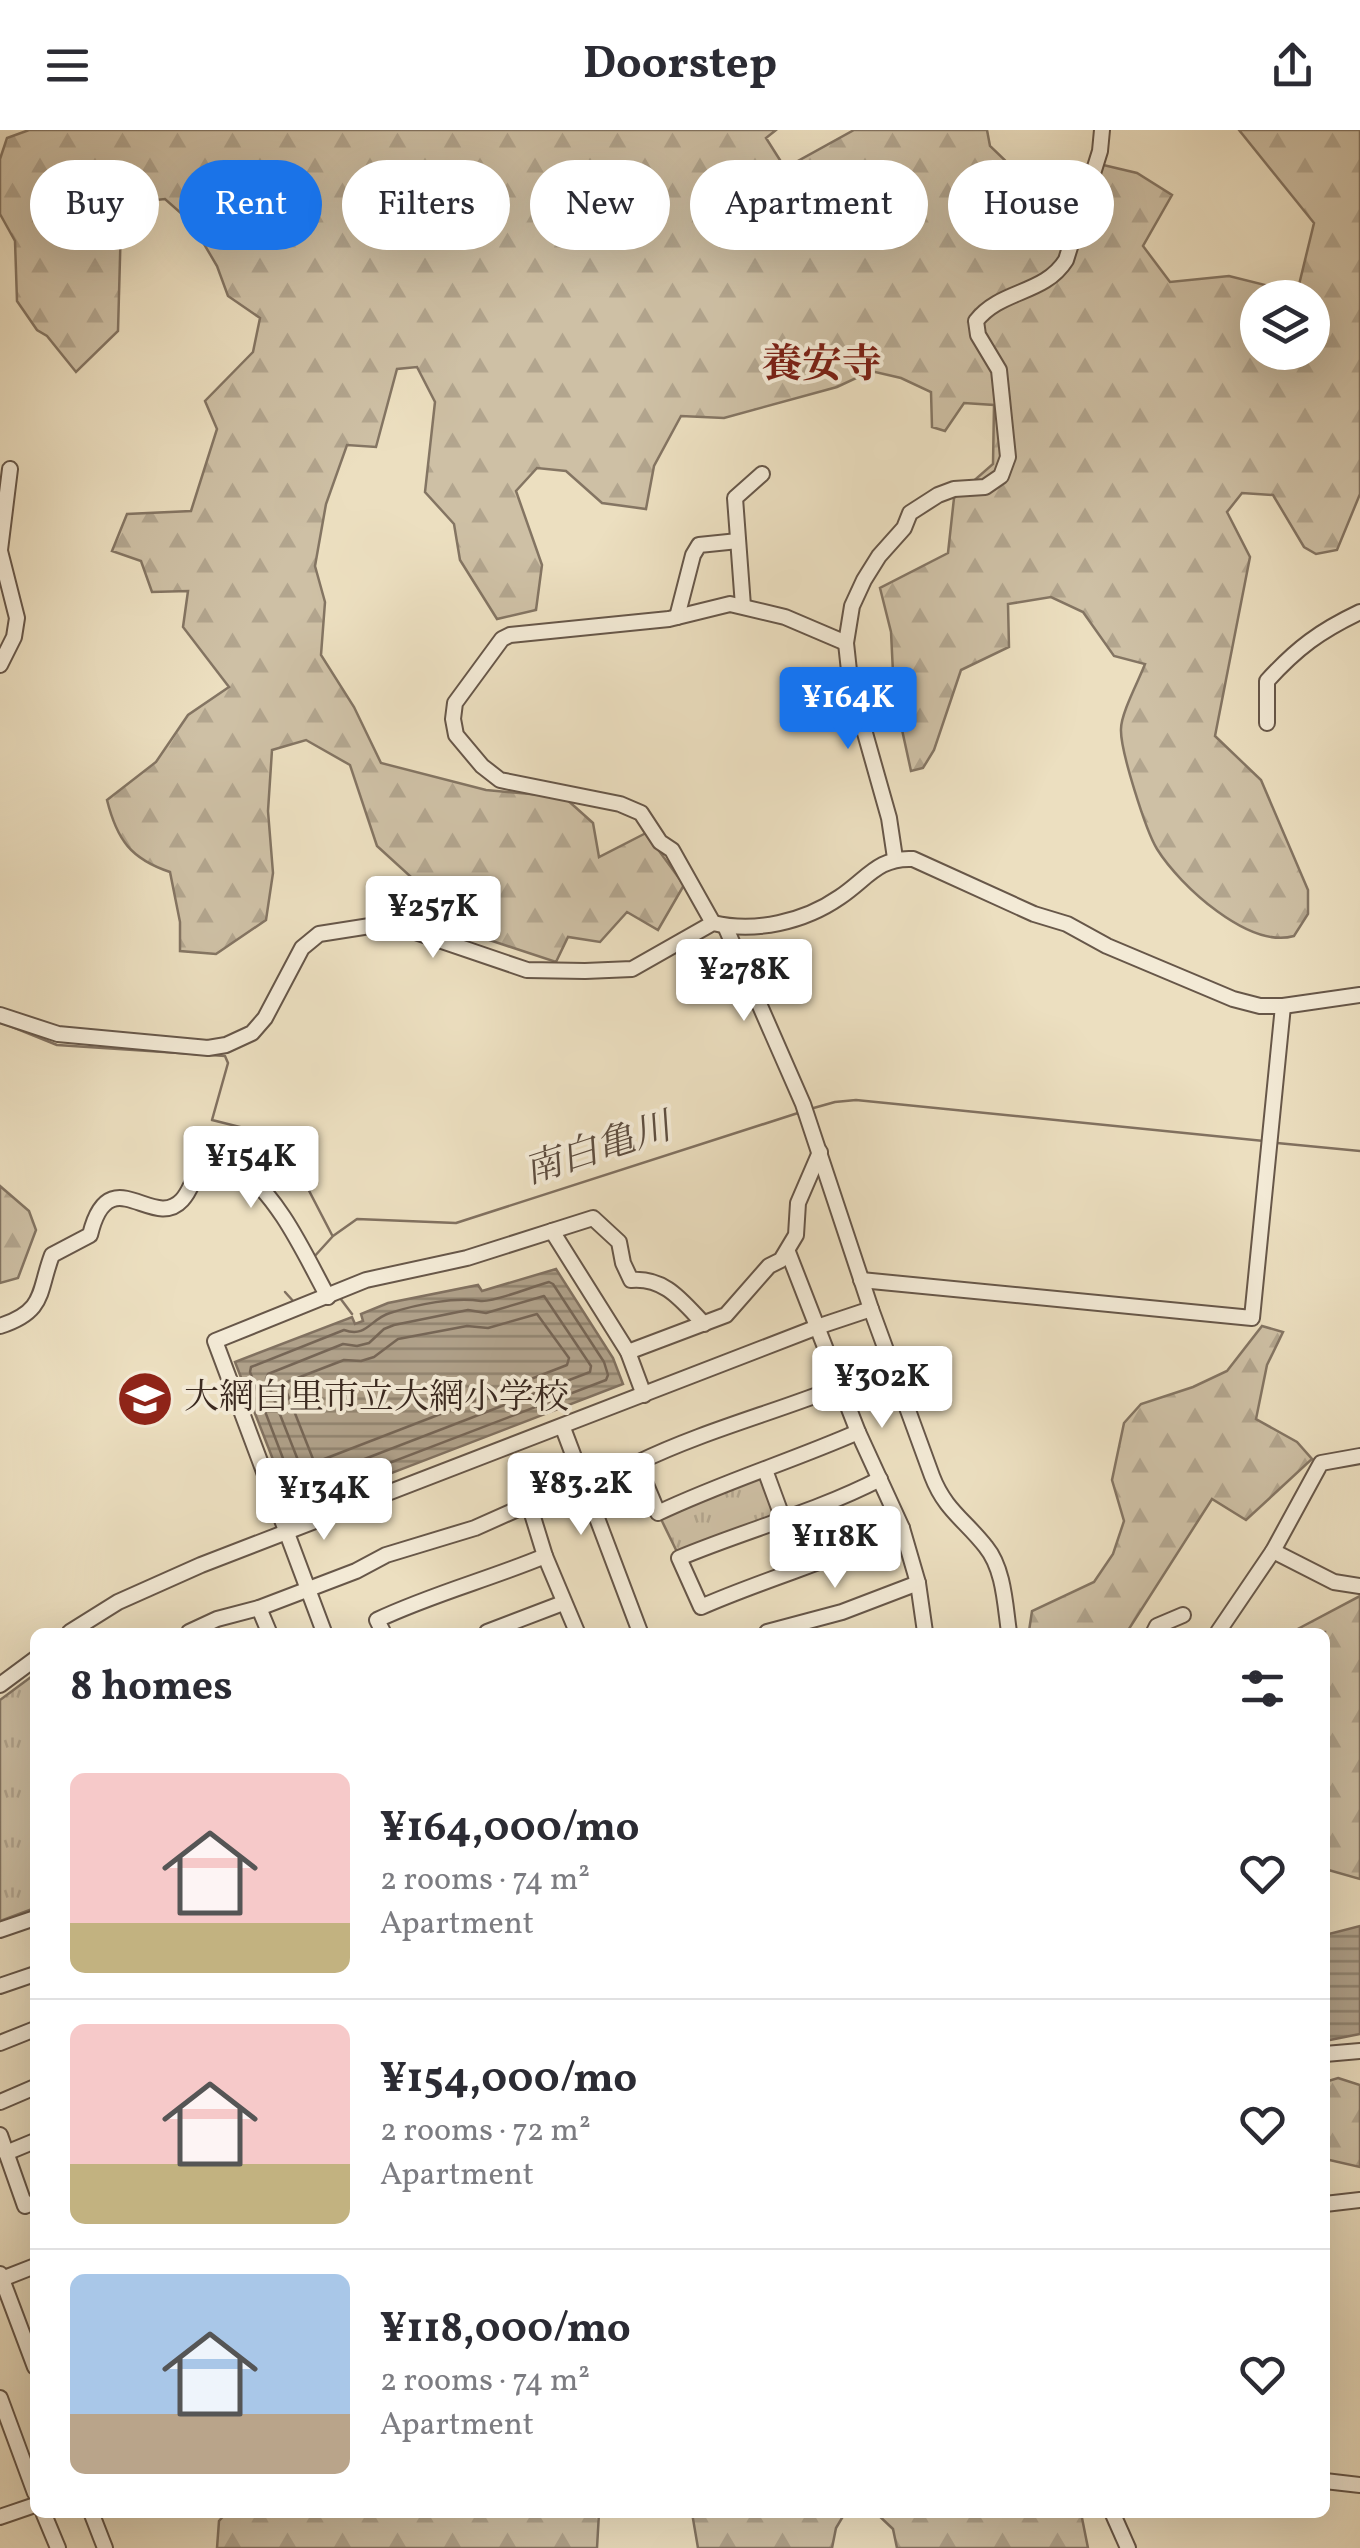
<!DOCTYPE html>
<meta charset="utf-8">
<style>
body{margin:0;font-family:Vollkorn,"Noto Serif JP",serif;background:#f2f2f3;color:#2b2b33;height:100vh;display:flex;flex-direction:column;font-size:38px;white-space:nowrap}
*{box-sizing:border-box;margin:0}
p{font-size:32px;color:#7c7c81}
.icon{flex:none;width:55px;height:55px;fill:none;stroke:currentColor;stroke-width:2;stroke-linecap:round;stroke-linejoin:round}
.map{position:relative;flex:1;overflow:hidden}
.details{position:absolute;left:30px;top:1498px;width:1300px;height:890px;display:flex;flex-direction:column;background:#fff;border-radius:15px;box-shadow:0 10px 40px #0002}
.details>*{flex:none}
.guide{position:absolute;left:30px;top:30px;width:1300px;height:90px;display:flex;gap:20px}
.buttons{position:absolute;left:1240px;top:150px;display:grid;gap:20px}
.buttons a{display:grid;place-items:center;width:90px;height:90px;border-radius:50%;background:#fff;box-shadow:0 10px 40px #0002;font-size:50px}
.price{position:absolute;translate:-50% -85px;padding:0 22px;border-radius:10px;background:#fff;color:#222;font-size:32px;line-height:65px;filter:drop-shadow(0 2px 5px #0008)}
.price::after{content:'';position:absolute;left:50%;top:60px;width:30px;height:22px;margin-left:-15px;background:inherit;clip-path:polygon(0 0,100% 0,50% 100%)}
.price.on{background:#1a73e8;color:#fff}
ul{padding:0;list-style:none}
li{display:flex;align-items:center;gap:30px;height:250px;padding:0 40px}
li+li{border-top:2px solid #e1e1e2}
li span{display:grid;place-items:center;flex:none;width:280px;height:200px;border-radius:15px;color:#555}
li>.icon{margin-inline-start:auto}
span .icon{width:120px;height:120px;fill:#fffc;stroke-width:1}
li b{font-size:42px}
h2{display:flex;justify-content:space-between;align-items:center;height:120px;padding:0 40px;font-size:42px}
.pill{padding:0 35px;border-radius:45px;background:#fff;box-shadow:0 10px 40px #0002;font-size:35px;line-height:90px}
.pill.on{background:#1a73e8;color:#fff}
header{display:flex;justify-content:space-between;align-items:center;height:130px;padding:0 40px;background:#fff;font-size:45px;font-weight:700}
.map>svg:first-child{display:block}
</style>
<header><svg class="icon" aria-label="menu" viewBox="0 0 24 24"><path d="M4 6h16M4 12h16M4 18h16"/></svg>Doorstep<svg class="icon" aria-label="share" viewBox="0 0 24 24"><path d="M12 15V3M7 8l5-5 5 5M5 13v7h14v-7"/></svg></header>
<div class="map">
<svg width="1360" height="2418" viewBox="0 0 1360 2418">
<defs>
<pattern id="forest-firs" width="22" height="20" patternUnits="userSpaceOnUse" patternTransform="scale(2.5)"><rect width="22" height="20" fill="#cec0a5"/><path d="M5 1l3.5 6h-7zM16 11l3.5 6h-7z" fill="#b2a58e"/></pattern>
<pattern id="park-tufts" width="24" height="20" patternUnits="userSpaceOnUse" patternTransform="scale(2.5)"><rect width="24" height="20" fill="#cec0a5"/><path d="M3 7l-1-3M5 7V3M7 7l1-3M15 17l-1-3M17 17v-4M19 17l1-3" fill="none" stroke="#b2a58e"/></pattern>
<pattern id="water-rules" width="6" height="5" patternUnits="userSpaceOnUse" patternTransform="scale(2.5)"><rect width="6" height="5" fill="#b0a18a"/><path d="M0 2.5h6" fill="none" stroke="#908370"/></pattern>
</defs>
<rect width="100%" height="100%" fill="#ecdfc0"/>
<filter id="stains"><feTurbulence type="fractalNoise" baseFrequency=".002" numOctaves="4"/><feColorMatrix values="0 0 0 0 .2 0 0 0 0 .09 0 0 0 0 .02 0 0 0 .5 -.17"/></filter>
<radialGradient id="worn" r=".72"><stop offset=".6" stop-color="#630" stop-opacity="0"/><stop offset="1" stop-color="#630" stop-opacity=".3"/></radialGradient>
<g fill="url(#forest-firs)" stroke="#847563" stroke-width="2.5" fill-rule="evenodd">
<path d="M29,0h747l-10,8 19,30 69,-38h133l3,16 26,25 37,-1 42,-7 42,10 35,22 -29,51 27,36 59,-6 68,17 17,-70 -75,-93h121v364l-23,56 -21,4 -12,-7 -31,-52 -31,-2 -15,19 23,45 -35,179 46,44 47,110v24l-14,22c-45,13 -114,-50 -137,-87 -11,-18 -37,-99 -36,-120 0,-16 18,-49 24,-65l-31,-8 -31,-44 -32,-15 -43,7 1,43 -48,23 -27,80 -11,18 -12,3 -17,-78 -3,-61 -11,-44 68,-35 6,-55 39,-34 1,-59 -30,-2 -19,28 -13,-4 -1,-35 -30,-14 -30,-7 -34,16 -113,31 -43,-2 -27,50 -8,43 -44,-6 -36,-32 -29,-3 -21,23 26,74 -6,45 -39,9 -37,-59 -6,-36 -29,-32 10,-90 -18,-35 -20,2 -21,78 -29,-2 -21,59 -11,62 10,36 -4,53 33,52 27,56 105,27 78,7 29,26 6,34 47,-24 38,52 -26,45 -31,-18 -27,30 -32,-5 -12,25 -106,-35 -29,-41 -44,-40 -27,-81 -44,-25 -34,10 -4,61 5,62 -7,47 -50,34 -36,-3v-29l-10,-50c-39,-13 -53,-32 -63,-72l49,-38 32,-47 41,-28 -46,-60 5,-36 -36,1 -11,-31 -29,-10 15,-37 64,-3 26,-82 -12,-28 48,-49 7,-34 -32,-22 -11,-30 -26,-44 -26,-23 -27,3 -17,20 -3,109 -42,41 -29,-36 -10,-6 -20,-29 -2,-60 -15,-27v-55l7,-21zM1258,168h54v54h-54z"/>
<path d="M0,1056l29,25 7,19 -18,48 -18,5z"/>
<path d="M1262,1196l21,6 -16,33 -11,54 41,23 15,17 -66,61 -34,-21 -85,133h-161l63,-1 3,-20 62,-29 19,-28 11,-33 -12,-41 12,-57 17,-19 52,-17 34,-16z"/>
<path d="M1360,1466v283l-35,-10v-237h-33z"/>
<path d="M1338,1948l22,7v82l-35,-8v-77z"/>
<path d="M226,2383v-1l373,1 -2,35h-380l2,-27z"/>
<path d="M692,2383v-1l153,1 -9,15 -4,20h-134z"/>
<path d="M876,2383h205l7,35h-191l-4,-19z"/>
</g>
<g fill="url(#park-tufts)" stroke="#847563" stroke-width="2.5">
<path d="M763,1346l15,41 -100,37 -18,-37z"/>
<path d="M35,1544v234l-35,13v-221z"/>
</g>
<g fill="url(#water-rules)" stroke="#817160" stroke-width="2.5">
<path d="M556,1139l57,89 10,26 -330,127 -58,-149 117,-45 3,7 8,-3 -2,-7 27,-11 90,-18 4,6z"/>
<path d="M1360,1796v108l-35,7v-106z"/>
</g>
<g fill="none" stroke-linecap="round" stroke-linejoin="round">
<g stroke="#766656" stroke-width="2.5">
<path d="M549,1152l4,2 51,78 4,13 -2,5 -303,116 -6,-1 -47,-123 1,-5 93,-37c23,8 26,-11 46,-17 28,-9 64,-16 91,-12 15,1 52,-15 68,-19z"/>
<path d="M544,1166l47,70 -1,6 -280,108 -5,-2 -39,-99 2,-5 75,-30 14,2 12,-3 15,-14 10,-4 74,-15 18,3z"/>
<path d="M537,1184l32,44 -2,7 -248,96 -6,-2 -28,-71 2,-6 57,-22 17,1 13,-4 24,-18 69,-13 21,2z"/>
</g>
<g stroke="#817160" stroke-width="2.5">
<path d="M5,894l52,21 168,11 3,7 -16,57 76,19 17,44 27,52"/>
<path d="M810,979l25,-7 21,-2 408,41"/>
<path d="M1277,1013l83,8"/>
<path d="M313,1128l20,-22 24,-17 99,4 342,-110"/>
<path d="M285,1162l9,10"/>
<path d="M340,1168l12,16"/>
</g>
<g stroke="#675749" stroke-width="18">
<g id="minor">
<path d="M0,420l10,-81"/>
<path d="M0,421l17,67 -3,19 -14,28"/>
<path d="M743,476l-8,-108 27,-24"/>
<path d="M677,487l16,-62 6,-10 39,-4"/>
<path d="M1267,593v-42c30,-33 53,-50 93,-69"/>
<path d="M895,728l-6,-40 -39,-138 -4,-37 6,-37 12,-26 15,-24 25,-28 6,-15 28,-18 16,-6 31,-2 16,-11 7,-19 -9,-87 -21,-35 -2,-14c25,-32 68,-26 90,-61l34,-109 2,-21"/>
<path d="M713,793l-41,-73 -12,-8 -19,-29 -21,-9 -120,-24 -18,-14 -26,-31 -3,-16 2,-16 47,-64 8,-4 159,-16 61,-15 55,13 61,26"/>
<path d="M725,796l78,178 68,205 61,167c13,34 33,44 54,71 18,22 19,58 23,85"/>
<path d="M0,885l58,19 150,14 18,-3 26,-12 13,-15 37,-70 17,-14 70,-11 138,47 58,1 47,-2 81,-46c42,10 91,-1 127,-26 27,-18 38,-40 73,-38l121,55 33,10 40,22 126,53 27,7h23l77,-11"/>
<path d="M552,1101l41,-13 26,24 4,21 8,17c34,-3 51,21 73,44"/>
<path d="M788,1122l70,180 44,96 16,55 7,49"/>
<path d="M861,1150l391,38 31,-312"/>
<path d="M0,1196c46,-15 38,-34 52,-71l38,-20c19,-78 63,-3 92,-35 11,-12 17,-36 23,-51 12,6 25,11 35,19 41,32 64,85 88,129"/>
<path d="M628,1222l98,-37 43,-49 12,-6 15,-25 2,-32 22,-51"/>
<path d="M841,1256c-68,27 -138,45 -204,77l21,50c65,-31 134,-52 200,-81"/>
<path d="M563,1298l77,204"/>
<path d="M765,1340l18,49"/>
<path d="M880,1349c-64,33 -134,51 -201,79l22,49c66,-29 136,-48 201,-79"/>
<path d="M1273,1421l61,31 26,4"/>
<path d="M259,1478l10,24"/>
<path d="M70,1502l48,-30 83,-37 619,-239 51,-17"/>
<path d="M189,1502l28,-13 42,-11 97,-37 30,-16 89,-27 54,-24 16,52 32,76"/>
<path d="M324,1502l-109,-291 151,-61 101,-22 85,-27 76,121 16,43"/>
<path d="M383,1502l-6,-12c55,-26 113,-41 168,-64"/>
<path d="M487,1502l76,-29"/>
<path d="M767,1502l75,-20 76,-29"/>
<path d="M1154,1502l3,-6 26,-11"/>
<path d="M1218,1502l55,-81 48,-88 39,-7"/>
<path d="M0,1555l35,-26"/>
<path d="M0,1800l35,-12"/>
<path d="M0,1856l35,-12"/>
<path d="M0,1913l35,-14"/>
<path d="M1325,1924l35,-3"/>
<path d="M0,1972l35,-15"/>
<path d="M0,2005l25,71 10,-4"/>
<path d="M6,2023l29,-12"/>
<path d="M1325,2074l35,-4"/>
<path d="M0,2144l35,93"/>
<path d="M2,2149l33,-13"/>
<path d="M0,2268l35,95"/>
<path d="M1325,2351l35,4"/>
<path d="M43,2382l15,36"/>
<path d="M91,2382l14,36"/>
<path d="M1112,2382l16,36"/>
<path d="M0,2387l35,-12"/>
</g>
</g>
<use href="#minor" stroke="#f3ead6" stroke-width="14"/>
</g>
<defs>
<g id="school-disc" transform="scale(2.875)"><circle r="9.5" fill="#8f2418" stroke="#f3ead6"/><path d="M0-5L7-2L0 1L-7-2ZM-4 1L0 2.5L4 1V4Q0 6-4 4Z" fill="#fff"/></g>
</defs>
<g fill-rule="evenodd">
<use href="#school-disc" x="145" y="1269"/>
</g>
<g text-anchor="middle" dominant-baseline="central" stroke-width="8" stroke-linejoin="round" paint-order="stroke">
<g font-size="35" fill="#3b2a21" stroke="#f3ead6" text-anchor="start">
<text x="184" y="1269">大網白里市立大網小学校</text>
</g>
<g font-size="38" font-style="italic" fill="#5e4e40" stroke="#f3ead6">
<text transform="translate(598 1021) rotate(-18)">南白亀川</text>
</g>
<g font-size="40" font-weight="bold" fill="#7a1f14" stroke="#f3ead6">
<text x="822" y="237">養安寺</text>
</g>
</g>
<rect width="100%" height="100%" filter="url(#stains)"/>
<rect width="100%" height="100%" fill="url(#worn)"/>
</svg>
<div class="buttons">
<a><svg class="icon" aria-label="layers" viewBox="0 0 24 24"><path d="M12 4l9 5-9 5-9-5zM3 14l9 5 9-5"/></svg></a>
</div>
<b class="price on" style="left:848px;top:622px">¥164K</b>
<b class="price" style="left:433px;top:831px">¥257K</b>
<b class="price" style="left:744px;top:894px">¥278K</b>
<b class="price" style="left:251px;top:1081px">¥154K</b>
<b class="price" style="left:882px;top:1301px">¥302K</b>
<b class="price" style="left:581px;top:1408px">¥83.2K</b>
<b class="price" style="left:324px;top:1413px">¥134K</b>
<b class="price" style="left:835px;top:1461px">¥118K</b>
<div class="guide">
<a class="pill">Buy</a>
<a class="pill on">Rent</a>
<a class="pill">Filters</a>
<a class="pill">New</a>
<a class="pill">Apartment</a>
<a class="pill">House</a>
</div>
<section class="details">
<h2>8 homes<svg class="icon" aria-label="filters" viewBox="0 0 24 24"><path d="M4 7h16M4 17h16"/><circle cx="9" cy="7" r="2"/><circle cx="15" cy="17" r="2"/></svg></h2>
<ul>
<li><span style="background:linear-gradient(#f6c9c9 75%,#c2b280 0)"><svg class="icon" aria-label="home" viewBox="0 0 24 24"><path d="M3 11l9-7 9 7M6 9v11h12V9"/></svg></span><div><b>¥164,000/mo</b><p>2 rooms · 74 m²</p><p>Apartment</p></div><svg class="icon" aria-label="heart" viewBox="0 0 24 24"><path d="M12 20l-8-8c-3-5 5-10 8-4 3-6 11-1 8 4z"/></svg></li>
<li><span style="background:linear-gradient(#f6c9c9 70%,#c2b280 0)"><svg class="icon" aria-label="home" viewBox="0 0 24 24"><path d="M3 11l9-7 9 7M6 9v11h12V9"/></svg></span><div><b>¥154,000/mo</b><p>2 rooms · 72 m²</p><p>Apartment</p></div><svg class="icon" aria-label="heart" viewBox="0 0 24 24"><path d="M12 20l-8-8c-3-5 5-10 8-4 3-6 11-1 8 4z"/></svg></li>
<li><span style="background:linear-gradient(#a9c7e8 70%,#b9a48a 0)"><svg class="icon" aria-label="home" viewBox="0 0 24 24"><path d="M3 11l9-7 9 7M6 9v11h12V9"/></svg></span><div><b>¥118,000/mo</b><p>2 rooms · 74 m²</p><p>Apartment</p></div><svg class="icon" aria-label="heart" viewBox="0 0 24 24"><path d="M12 20l-8-8c-3-5 5-10 8-4 3-6 11-1 8 4z"/></svg></li>
</ul>
</section>
</div>
